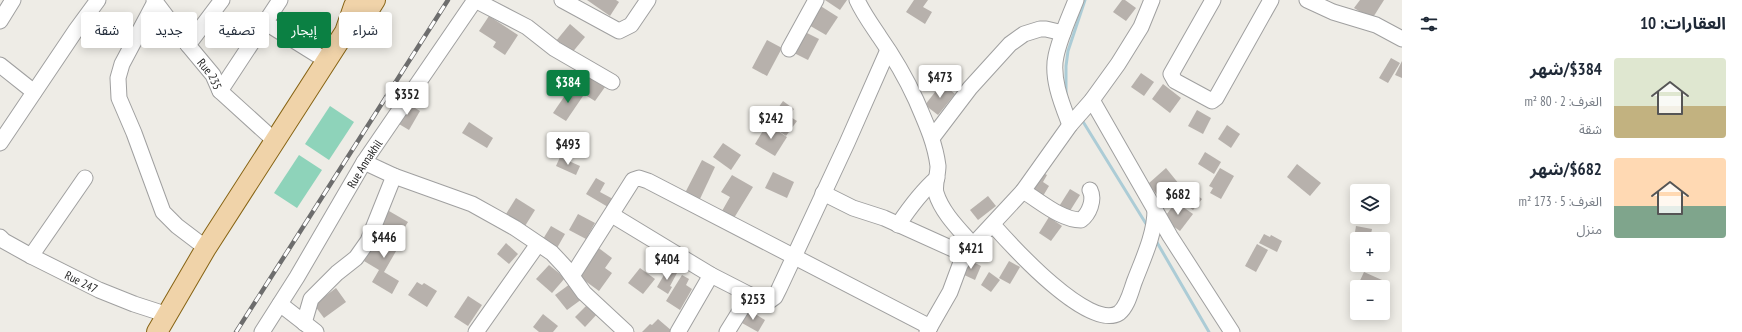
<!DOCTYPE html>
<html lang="ar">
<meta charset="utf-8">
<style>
body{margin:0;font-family:"PT Sans Narrow","Noto Sans Arabic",sans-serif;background:#f2f2f3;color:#1f2937;direction:rtl;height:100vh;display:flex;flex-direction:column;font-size:15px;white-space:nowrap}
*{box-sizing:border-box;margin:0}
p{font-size:13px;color:#747a83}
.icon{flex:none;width:22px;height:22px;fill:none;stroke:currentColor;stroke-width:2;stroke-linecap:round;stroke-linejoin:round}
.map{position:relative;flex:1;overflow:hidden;direction:ltr}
.details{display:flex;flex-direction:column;background:#fff;width:340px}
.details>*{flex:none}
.banner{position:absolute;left:12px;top:12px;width:380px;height:36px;direction:rtl;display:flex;gap:8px}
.fabs{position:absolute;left:1350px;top:184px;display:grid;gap:8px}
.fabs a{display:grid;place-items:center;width:40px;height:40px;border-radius:4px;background:#fff;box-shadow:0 2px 10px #0003;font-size:20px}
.price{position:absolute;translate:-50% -34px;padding:0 9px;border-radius:4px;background:#fff;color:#222;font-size:13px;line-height:26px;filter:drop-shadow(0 1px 2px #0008)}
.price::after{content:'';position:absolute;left:50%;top:24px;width:12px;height:9px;margin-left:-6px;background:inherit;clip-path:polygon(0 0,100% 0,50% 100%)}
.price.selected{background:#0b8043;color:#fff}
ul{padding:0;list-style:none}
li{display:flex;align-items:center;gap:12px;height:100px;padding:0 16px}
li span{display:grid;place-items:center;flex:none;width:112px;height:80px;border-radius:4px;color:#555}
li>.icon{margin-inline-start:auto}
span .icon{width:48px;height:48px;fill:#fffc;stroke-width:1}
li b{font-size:17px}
h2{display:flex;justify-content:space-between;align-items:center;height:48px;padding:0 16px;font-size:17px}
.pill{padding:0 14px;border-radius:4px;background:#fff;box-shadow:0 2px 10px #0003;font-size:14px;line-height:36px}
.pill.selected{background:#0b8043;color:#fff}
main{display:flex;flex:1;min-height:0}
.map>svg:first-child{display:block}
</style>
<main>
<section class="details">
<h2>العقارات: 10<svg class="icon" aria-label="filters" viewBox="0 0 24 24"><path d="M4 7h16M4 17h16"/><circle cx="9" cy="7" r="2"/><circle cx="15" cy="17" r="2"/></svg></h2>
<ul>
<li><span style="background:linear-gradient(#dfe7d0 60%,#c2b280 0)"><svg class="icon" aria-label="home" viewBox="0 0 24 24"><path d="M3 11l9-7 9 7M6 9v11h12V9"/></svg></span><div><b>$384/شهر</b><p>الغرف: 2 · 80 m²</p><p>شقة</p></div></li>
<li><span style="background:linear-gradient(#ffd9b3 60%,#7fa58c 0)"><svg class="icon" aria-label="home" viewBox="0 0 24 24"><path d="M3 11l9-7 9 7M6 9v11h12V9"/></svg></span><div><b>$682/شهر</b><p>الغرف: 5 · 173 m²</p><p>منزل</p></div></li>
</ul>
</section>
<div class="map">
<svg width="1402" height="332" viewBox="0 0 1402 332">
<rect width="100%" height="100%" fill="#eeece6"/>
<g fill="#8ed3ba">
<path d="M330,106l24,16 -25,38 -24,-16z"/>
<path d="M299,155l23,15 -25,38 -23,-15z"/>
</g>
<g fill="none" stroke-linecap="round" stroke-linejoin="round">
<g stroke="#acccd6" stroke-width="3">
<path d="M1066,95v-29l2,-15 17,-51"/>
<path d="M1082,120l66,107"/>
<path d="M1155,239l54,93"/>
</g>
</g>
<g fill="#b7b1ac">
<path d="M587,0h29l3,2 -9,14z"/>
<path d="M825,0h22l-7,10z"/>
<path d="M914,0h14l-5,7 9,5 -7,12 -19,-12z"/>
<path d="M1122,0h3l11,8 -10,13 -13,-9z"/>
<path d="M1360,0h24l-12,19 -18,-11z"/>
<path d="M819,5l19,12 -12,18 -19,-11z"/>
<path d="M489,16l29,19 -13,20 -12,-8 3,-5 -17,-11z"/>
<path d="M570,24l15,13 -14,17 -15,-13z"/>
<path d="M803,31l16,8 -11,21 -16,-8z"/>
<path d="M767,40l15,8 -15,28 -15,-8z"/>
<path d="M1391,58l9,5 -12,20 -9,-5z"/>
<path d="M1402,61v17l-7,-3z"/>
<path d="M578,70l27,17 -10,14 -26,-16z"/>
<path d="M1141,73l13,9 -10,14 -13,-9z"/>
<path d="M942,83l13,11 -17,21 -13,-10z"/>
<path d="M1163,84l18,14 -11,15 -18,-14z"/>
<path d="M570,88l13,8 -17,25 -13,-8z"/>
<path d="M783,101l11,8 -5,7 8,5 -11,15 -17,-12 2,-2 -5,-3 7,-10 3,2z"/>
<path d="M405,102l15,9 -11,19 -15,-9z"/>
<path d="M1197,110l14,8 -8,16 -15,-8z"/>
<path d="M469,122l24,16 -6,10 -25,-15z"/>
<path d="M767,124l20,13 -12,19 -20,-12z"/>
<path d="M1227,125l13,9 -9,14 -13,-9z"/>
<path d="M723,143l18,12 -10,15 -18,-13z"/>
<path d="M1205,152l16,10 -7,12 -16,-10z"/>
<path d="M560,157l20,9 -4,9 -20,-9z"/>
<path d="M702,160l13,7 -16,34 -14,-8z"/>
<path d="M1297,164l24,19 -11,13 -23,-19z"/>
<path d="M1166,168l13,16 -18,15 -13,-15z"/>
<path d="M1220,168l14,8 -13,23 -11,-6 3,-5 -4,-2z"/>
<path d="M1040,171l7,4 -4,7 6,4 -6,10 -13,-9z"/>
<path d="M773,172l21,10 -7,16 -22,-10z"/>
<path d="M732,175l21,12 -19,31 -12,-7 8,-14 -9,-5z"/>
<path d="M596,178l9,5 -5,9 13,7 -5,8 -22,-13z"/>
<path d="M1185,186l17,13 -9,11 -16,-12z"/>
<path d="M1070,189l10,6 -12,19 -10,-6z"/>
<path d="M988,196l8,10 -18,14 -8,-10z"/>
<path d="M516,198l19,12 -10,16 -19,-12z"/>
<path d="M1176,202l17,12 -13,17 -17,-12z"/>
<path d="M389,211l19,11 -8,13 -19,-11z"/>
<path d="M578,214l17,9 -9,16 -17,-9z"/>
<path d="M1049,217l13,9 -11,15 -12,-8z"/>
<path d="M551,226l14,8 -8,14 -14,-9z"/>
<path d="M1356,226l16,3 -2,10 -16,-1z"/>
<path d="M384,228l19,11 -19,33 15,9 -7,13 -20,-12 7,-12 -15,-9z"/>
<path d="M1264,234l6,3 1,-2 11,6 -5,11 -18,-9z"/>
<path d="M506,243l12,11 -9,10 -12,-10z"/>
<path d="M1257,244l11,6 -12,22 -11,-6z"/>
<path d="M596,246l16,12 -7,10 7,5 -13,18 -22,-16z"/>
<path d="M967,259l14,7 -6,14 -15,-7z"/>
<path d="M1009,261l11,6 -10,17 -11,-6z"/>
<path d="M549,265l16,13 -13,15 -16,-14z"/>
<path d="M640,268l15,11 -12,15 -15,-11z"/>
<path d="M668,268l9,5 -7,13 2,1 -4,7 -11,-7z"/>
<path d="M989,272l11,8 -9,12 -10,-7z"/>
<path d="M1364,272l18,8 -4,7h-21z"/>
<path d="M682,275l7,4 -3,6 6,4 -12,21 -14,-9z"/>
<path d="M417,282l5,3 2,-2 13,8 -10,16 -19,-12z"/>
<path d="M570,284l12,15 -15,11 -12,-15z"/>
<path d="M336,288l10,14 -22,16 -12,-16 10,-7 2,2z"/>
<path d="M468,296l14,9 -14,21 -14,-9z"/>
<path d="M589,303l10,9 -14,15 -10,-10z"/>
<path d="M749,310l16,10 -7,12 -16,-9z"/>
<path d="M543,314l15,12 -5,6h-14l-6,-5z"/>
<path d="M658,319l14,12 -1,1h-29l8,-8 2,1z"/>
</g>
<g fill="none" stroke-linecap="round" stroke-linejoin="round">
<g stroke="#a0a0a0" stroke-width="17">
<g id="minor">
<path id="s1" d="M154,0l34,45 25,30 7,16 54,49"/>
<path d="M475,0l52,27 28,22 57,33"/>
<path d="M562,0l57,31 12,-6 17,-25"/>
<path d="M857,0c6,13 14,24 22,36 14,20 27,42 37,64 9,21 19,42 22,66 0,9 -4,19 -2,27 6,20 24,37 37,52"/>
<path d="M1213,0l-42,74 4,7 37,20 4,-3 55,-98"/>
<path d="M1307,0l26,12 43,13 26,14"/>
<path d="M155,2l-33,62 -4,14 1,20 15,35 29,79 14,14 29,22"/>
<path d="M0,21l13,-21"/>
<path d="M266,23l61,38"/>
<path d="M188,45l34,-45"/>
<path d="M789,49l27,-49"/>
<path d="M0,65l34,27"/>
<path d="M220,91l60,-91"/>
<path d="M1092,100l78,136 62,96"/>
<path d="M1070,125c-8,-21 -19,-47 -14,-69 4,-19 13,-38 20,-56"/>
<path d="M932,138l38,-50 40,-44 14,-10 16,-5h6l17,4"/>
<path d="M0,143l76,-113 22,-30"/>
<path d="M364,162l30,14 78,28 43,24 37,25 14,15 18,25 42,39"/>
<path d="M1023,191c17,10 38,29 58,29 8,-6 14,-20 9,-30"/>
<path d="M823,193l30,15 31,10 82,37"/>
<path d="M612,215l99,60 39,20 14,6 4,1 7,-5 4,-8 68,-146 41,-93"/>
<path d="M898,225c12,-18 23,-33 39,-47"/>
<path d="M993,225c18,20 96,107 126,88 9,-7 12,-23 16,-33 8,-21 20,-46 20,-70"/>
<path id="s2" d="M0,237l4,4 27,15 68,34 35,14 34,11"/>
<path d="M31,256l54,-78"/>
<path d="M572,276l61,-96 6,-2 9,3 282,146"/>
<path d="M280,304l36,28"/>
<path d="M304,323l7,-24 26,-26 19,-15 12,-17 26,-65"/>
<path id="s3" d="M262,332l35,-55 67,-115 111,-162"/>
<path d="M476,332l62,-88"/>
<path d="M678,332l33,-57"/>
<path d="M727,332l23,-37"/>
<path d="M927,332l23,-40 10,-27 10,-17 53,-57 47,-66 22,-25 26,-36 23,-37 11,-27"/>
</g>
</g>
<g stroke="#866313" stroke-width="22">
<g id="major">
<path d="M354,25l11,-9 10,-16"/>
<path d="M157,332l49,-84 139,-216 9,-26 5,-6"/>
</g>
</g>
<use href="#minor" stroke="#fff" stroke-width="15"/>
<use href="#major" stroke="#f0d3a9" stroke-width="20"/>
<g stroke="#6d6d6d" stroke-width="4.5">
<path id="rail" d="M236,332l212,-332"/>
</g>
<use href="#rail" stroke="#fff" stroke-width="3" stroke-dasharray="9" stroke-linecap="butt"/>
</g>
<g text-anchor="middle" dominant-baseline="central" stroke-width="4" stroke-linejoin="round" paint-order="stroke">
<g font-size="12" fill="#1f1f1f" stroke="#fff">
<text stroke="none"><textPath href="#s1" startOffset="93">Rue 235</textPath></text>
<text stroke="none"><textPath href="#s3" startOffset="197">Rue Annakhil</textPath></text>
<text stroke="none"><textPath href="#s2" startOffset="93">Rue 247</textPath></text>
</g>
</g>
</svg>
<div class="fabs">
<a><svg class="icon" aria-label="layers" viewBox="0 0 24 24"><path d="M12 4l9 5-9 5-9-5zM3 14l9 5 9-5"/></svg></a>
<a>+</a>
<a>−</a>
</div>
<b class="price" style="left:940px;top:99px">$473</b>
<b class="price selected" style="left:568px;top:104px">$384</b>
<b class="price" style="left:407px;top:116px">$352</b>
<b class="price" style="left:771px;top:140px">$242</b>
<b class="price" style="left:568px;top:166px">$493</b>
<b class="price" style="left:1178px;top:216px">$682</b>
<b class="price" style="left:384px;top:259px">$446</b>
<b class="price" style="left:971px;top:270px">$421</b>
<b class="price" style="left:667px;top:281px">$404</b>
<b class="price" style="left:753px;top:321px">$253</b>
<div class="banner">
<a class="pill">شراء</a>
<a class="pill selected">إيجار</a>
<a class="pill">تصفية</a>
<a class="pill">جديد</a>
<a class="pill">شقة</a>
</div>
</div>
</main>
